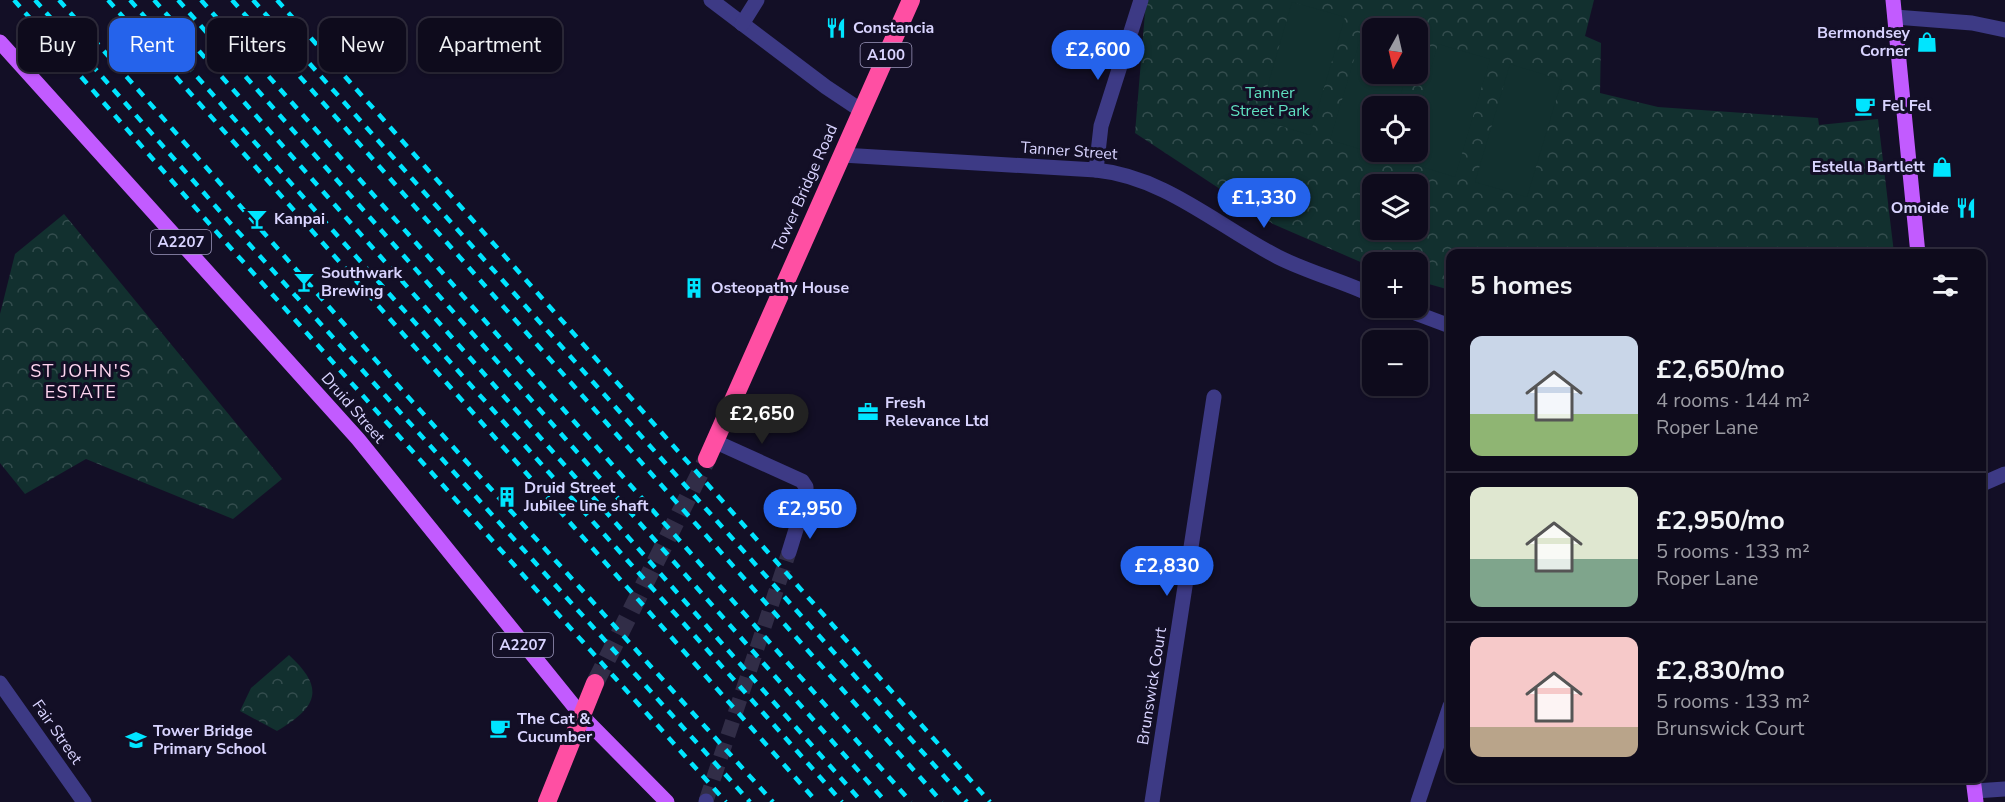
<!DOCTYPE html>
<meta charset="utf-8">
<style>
body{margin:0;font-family:"Nunito Sans",sans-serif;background:#1c1929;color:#f1f3f6;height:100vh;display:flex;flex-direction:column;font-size:22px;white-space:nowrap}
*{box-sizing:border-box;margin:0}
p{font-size:20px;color:#9b9ba3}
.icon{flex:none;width:33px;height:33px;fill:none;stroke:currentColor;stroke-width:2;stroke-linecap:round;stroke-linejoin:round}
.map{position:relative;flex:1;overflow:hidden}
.details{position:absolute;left:1446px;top:249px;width:540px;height:534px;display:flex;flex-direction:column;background:#0e0b1c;border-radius:12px;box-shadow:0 2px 4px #0004,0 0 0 2px #2e2b3b}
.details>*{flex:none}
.guide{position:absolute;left:18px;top:18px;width:570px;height:54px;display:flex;gap:12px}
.needle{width:39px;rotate:188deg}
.tools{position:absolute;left:1362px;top:18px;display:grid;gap:12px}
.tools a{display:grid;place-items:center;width:66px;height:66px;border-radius:12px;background:#0e0b1c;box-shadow:0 2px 4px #0004,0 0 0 2px #2e2b3b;font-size:30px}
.price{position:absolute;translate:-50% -51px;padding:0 14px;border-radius:21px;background:#2563eb;color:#fff;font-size:20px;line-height:39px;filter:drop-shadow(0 2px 3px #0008)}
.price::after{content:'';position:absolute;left:50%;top:36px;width:18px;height:14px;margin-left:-9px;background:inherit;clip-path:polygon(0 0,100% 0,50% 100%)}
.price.current{background:#222;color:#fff}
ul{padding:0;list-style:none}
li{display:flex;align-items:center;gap:18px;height:150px;padding:0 24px}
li+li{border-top:2px solid #2e2b3b}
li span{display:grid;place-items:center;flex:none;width:168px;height:120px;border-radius:12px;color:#555}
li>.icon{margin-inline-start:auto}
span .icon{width:72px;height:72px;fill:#fffc;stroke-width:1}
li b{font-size:26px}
h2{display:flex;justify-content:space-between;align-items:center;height:72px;padding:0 24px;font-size:26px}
.chip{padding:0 21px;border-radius:12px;background:#0e0b1c;box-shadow:0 2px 4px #0004,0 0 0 2px #2e2b3b;font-size:21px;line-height:54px}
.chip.current{background:#2563eb;color:#fff}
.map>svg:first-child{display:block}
</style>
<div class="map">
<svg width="2005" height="802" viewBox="0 0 2005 802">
<defs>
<pattern id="park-crowns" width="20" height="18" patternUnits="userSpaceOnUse" patternTransform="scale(1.5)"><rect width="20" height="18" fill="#12302f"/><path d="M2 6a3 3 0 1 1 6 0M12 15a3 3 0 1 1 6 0" fill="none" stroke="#344d4e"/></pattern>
</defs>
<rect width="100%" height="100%" fill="#130f26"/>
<g fill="url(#park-crowns)" fill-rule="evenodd">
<path d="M1146,0h448l-9,36 16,7 -1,50 58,14 160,11 1,7 59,-6 16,134 -444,1v36l-32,-9v-19h-46v5l-99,-43 -138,-91zM1372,28h46v46h-46zM1372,106h46v46h-46zM1372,184h46v46h-46z"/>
<path d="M64,214l218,265 -49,40 -147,-60 -61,35 -25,-31v-149l15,-60z"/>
<path d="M289,655c37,34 28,52 -12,76l-37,-20 11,-23z"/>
</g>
<g fill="#12302f">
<path d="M1292,2l53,15 -35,118 -52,-16z"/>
<path d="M1365,23l18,5h-11v46h35l-10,32h-25v46h12l-1,4 -53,-16z"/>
<path d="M1438,44l52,15 -35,118 -52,-16 3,-9h12v-40z"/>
<path d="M1510,64l52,16 -35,117 -52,-15z"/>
</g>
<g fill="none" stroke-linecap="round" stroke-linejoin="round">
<path stroke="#312d47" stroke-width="15" stroke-dasharray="15 8" stroke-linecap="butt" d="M706,801l83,-249"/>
<path stroke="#312d47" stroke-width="18" stroke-dasharray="18 9" stroke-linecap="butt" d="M595,683l112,-224"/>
<g stroke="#3d3a85" stroke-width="15">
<path d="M711,0l115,87 36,24"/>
<path d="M1895,17l77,6 33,7"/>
<path d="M742,24l15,-24"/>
<path d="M842,155l254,15c69,7 122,56 182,87 30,15 64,24 94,38"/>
<path d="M1096,170l5,-44 40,-126"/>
<path d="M1402,308l48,18"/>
<path d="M716,442l86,39 4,6v10l-17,55"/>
<path d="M1982,484l23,-10"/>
<path d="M0,683l84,119"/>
<path d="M1975,791l30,-2"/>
<path d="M706,802v-1"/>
<path d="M1152,802l62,-405"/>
<path d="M1418,802l32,-96"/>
</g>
<g stroke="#c25bff" stroke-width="15">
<path d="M1893,0l25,254"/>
<path d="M0,42l358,397 224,277 85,86"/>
<path d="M1973,778l3,24"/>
</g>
<g stroke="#ff4fa3" stroke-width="18">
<path d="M707,459l204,-459"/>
<path d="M547,802l48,-119"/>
</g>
<g stroke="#00e5ff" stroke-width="4.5" stroke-dasharray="9 8" stroke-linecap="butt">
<path d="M14,0l207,237 505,565"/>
<path d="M35,0l197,225 518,577"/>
<path d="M59,0l351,399 363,403"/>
<path d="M108,0l709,802"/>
<path d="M130,0c235,270 476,534 712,802"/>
<path d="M154,0l708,802"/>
<path d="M178,0l708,802"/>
<path d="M201,0l710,802"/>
<path d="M232,0l710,802"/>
<path d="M253,0l714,802"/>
<path d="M277,0l713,802"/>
</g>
</g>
<defs>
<g id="restaurant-bare" transform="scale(1.62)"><path d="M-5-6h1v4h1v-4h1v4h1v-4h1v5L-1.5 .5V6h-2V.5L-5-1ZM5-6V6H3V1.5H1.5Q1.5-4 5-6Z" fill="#00e5ff" stroke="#130f26" stroke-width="2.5" paint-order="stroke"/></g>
<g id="shop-bare" transform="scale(1.62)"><path d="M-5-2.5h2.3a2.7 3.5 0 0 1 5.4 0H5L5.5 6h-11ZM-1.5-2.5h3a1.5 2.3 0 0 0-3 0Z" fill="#00e5ff" stroke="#130f26" stroke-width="2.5" paint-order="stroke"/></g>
<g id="cafe-bare" transform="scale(1.62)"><path d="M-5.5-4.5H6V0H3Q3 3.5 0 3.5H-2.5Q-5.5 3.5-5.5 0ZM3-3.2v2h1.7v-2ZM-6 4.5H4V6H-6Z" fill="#00e5ff" stroke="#130f26" stroke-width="2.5" paint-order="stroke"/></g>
<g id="bar-bare" transform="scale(1.62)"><path d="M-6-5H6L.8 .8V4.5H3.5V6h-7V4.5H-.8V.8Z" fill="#00e5ff" stroke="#130f26" stroke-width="2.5" paint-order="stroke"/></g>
<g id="building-bare" transform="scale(1.62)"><path d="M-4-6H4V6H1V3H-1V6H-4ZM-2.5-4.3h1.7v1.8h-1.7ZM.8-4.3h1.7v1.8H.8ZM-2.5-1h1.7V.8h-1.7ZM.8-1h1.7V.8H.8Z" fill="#00e5ff" stroke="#130f26" stroke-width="2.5" paint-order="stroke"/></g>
<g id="office-bare" transform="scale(1.62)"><path d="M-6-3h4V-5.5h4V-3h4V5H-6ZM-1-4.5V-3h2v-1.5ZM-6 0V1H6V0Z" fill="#00e5ff" stroke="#130f26" stroke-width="2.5" paint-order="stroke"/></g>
<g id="school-bare" transform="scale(1.62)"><path d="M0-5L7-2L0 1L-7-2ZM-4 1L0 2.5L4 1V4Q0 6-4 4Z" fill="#00e5ff" stroke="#130f26" stroke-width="2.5" paint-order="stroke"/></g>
</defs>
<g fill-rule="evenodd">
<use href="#restaurant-bare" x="836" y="28"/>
<use href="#shop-bare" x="1927" y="42"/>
<use href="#cafe-bare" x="1865" y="106"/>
<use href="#shop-bare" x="1942" y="167"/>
<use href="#restaurant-bare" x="1966" y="208"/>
<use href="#bar-bare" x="257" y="219"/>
<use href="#bar-bare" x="304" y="282"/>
<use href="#building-bare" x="694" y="288"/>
<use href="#office-bare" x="868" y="412"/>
<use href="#building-bare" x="507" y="497"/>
<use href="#cafe-bare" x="500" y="728"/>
<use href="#school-bare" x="136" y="740"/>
</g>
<g text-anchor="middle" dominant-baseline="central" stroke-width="6" stroke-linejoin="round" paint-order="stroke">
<g fill="#130f26" stroke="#9e99be" stroke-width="1.5">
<rect x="860.5" y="43" width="51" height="24" rx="4.5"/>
<rect x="151" y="230" width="60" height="24" rx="4.5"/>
<rect x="493" y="633" width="60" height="24" rx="4.5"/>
</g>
<g font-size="15" font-weight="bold" fill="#d9d4ff">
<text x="886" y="55">A100</text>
<text x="181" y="242">A2207</text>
<text x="523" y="645">A2207</text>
</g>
<g font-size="16" font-weight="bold" fill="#d9d4ff" stroke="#130f26" text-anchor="start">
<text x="853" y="28">Constancia</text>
<text x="1910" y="33" text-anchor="end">Bermondsey<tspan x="1910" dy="18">Corner</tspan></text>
<text x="1882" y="106">Fel Fel</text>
<text x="1925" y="167" text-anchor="end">Estella Bartlett</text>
<text x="1949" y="208" text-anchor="end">Omoide</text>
<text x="274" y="219">Kanpai</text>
<text x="321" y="273">Southwark<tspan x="321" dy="18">Brewing</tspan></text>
<text x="711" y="288">Osteopathy House</text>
<text x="885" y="403">Fresh<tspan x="885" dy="18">Relevance Ltd</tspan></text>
<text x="524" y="488">Druid Street<tspan x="524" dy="18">Jubilee line shaft</tspan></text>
<text x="517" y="719">The Cat &amp;<tspan x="517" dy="18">Cucumber</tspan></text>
<text x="153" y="731">Tower Bridge<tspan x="153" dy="18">Primary School</tspan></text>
</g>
<g font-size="16" fill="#5fe0c0" stroke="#130f26">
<text x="1270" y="93">Tanner<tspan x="1270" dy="18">Street Park</tspan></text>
</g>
<g font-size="16" fill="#d9d4ff" stroke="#130f26">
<text transform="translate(1069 151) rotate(4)">Tanner Street</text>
<text transform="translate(805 188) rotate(-66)">Tower Bridge Road</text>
<text transform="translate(353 408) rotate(49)">Druid Street</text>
<text transform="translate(1152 686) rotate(-81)">Brunswick Court</text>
<text transform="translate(57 732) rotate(55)">Fair Street</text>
</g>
<g font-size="18" letter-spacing="1.5" fill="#ffd6f0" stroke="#130f26">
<text x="81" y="371">ST JOHN'S<tspan x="81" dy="21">ESTATE</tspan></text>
</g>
</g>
</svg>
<div class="tools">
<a><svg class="needle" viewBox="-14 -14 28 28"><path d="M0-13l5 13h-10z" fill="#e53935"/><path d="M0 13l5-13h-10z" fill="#9b9ba3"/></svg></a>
<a><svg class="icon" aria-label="locate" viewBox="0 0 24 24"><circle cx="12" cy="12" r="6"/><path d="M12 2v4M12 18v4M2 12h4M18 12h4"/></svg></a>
<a><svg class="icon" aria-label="layers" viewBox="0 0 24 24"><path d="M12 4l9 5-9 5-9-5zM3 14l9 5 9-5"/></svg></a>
<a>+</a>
<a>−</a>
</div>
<b class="price" style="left:1098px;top:81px">£2,600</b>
<b class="price" style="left:1264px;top:229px">£1,330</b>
<b class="price current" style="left:762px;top:445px">£2,650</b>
<b class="price" style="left:810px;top:540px">£2,950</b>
<b class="price" style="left:1167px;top:597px">£2,830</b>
<div class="guide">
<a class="chip">Buy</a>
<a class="chip current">Rent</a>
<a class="chip">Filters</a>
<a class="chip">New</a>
<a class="chip">Apartment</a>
</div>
<section class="details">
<h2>5 homes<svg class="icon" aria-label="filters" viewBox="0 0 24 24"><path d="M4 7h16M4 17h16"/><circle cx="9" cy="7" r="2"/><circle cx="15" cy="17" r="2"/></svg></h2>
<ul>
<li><span style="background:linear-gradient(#c9d6e8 65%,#8fb573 0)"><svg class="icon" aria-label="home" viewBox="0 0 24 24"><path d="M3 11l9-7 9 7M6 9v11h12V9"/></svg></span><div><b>£2,650/mo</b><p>4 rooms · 144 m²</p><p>Roper Lane</p></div></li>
<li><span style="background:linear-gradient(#dfe7d0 60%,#7fa58c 0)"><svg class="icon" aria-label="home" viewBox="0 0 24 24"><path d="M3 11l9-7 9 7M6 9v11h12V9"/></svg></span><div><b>£2,950/mo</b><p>5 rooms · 133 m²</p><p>Roper Lane</p></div></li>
<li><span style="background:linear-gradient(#f6c9c9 75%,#b9a48a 0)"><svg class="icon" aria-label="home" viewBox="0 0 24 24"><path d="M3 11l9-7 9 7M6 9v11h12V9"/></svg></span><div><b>£2,830/mo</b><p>5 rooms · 133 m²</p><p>Brunswick Court</p></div></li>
</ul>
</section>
</div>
